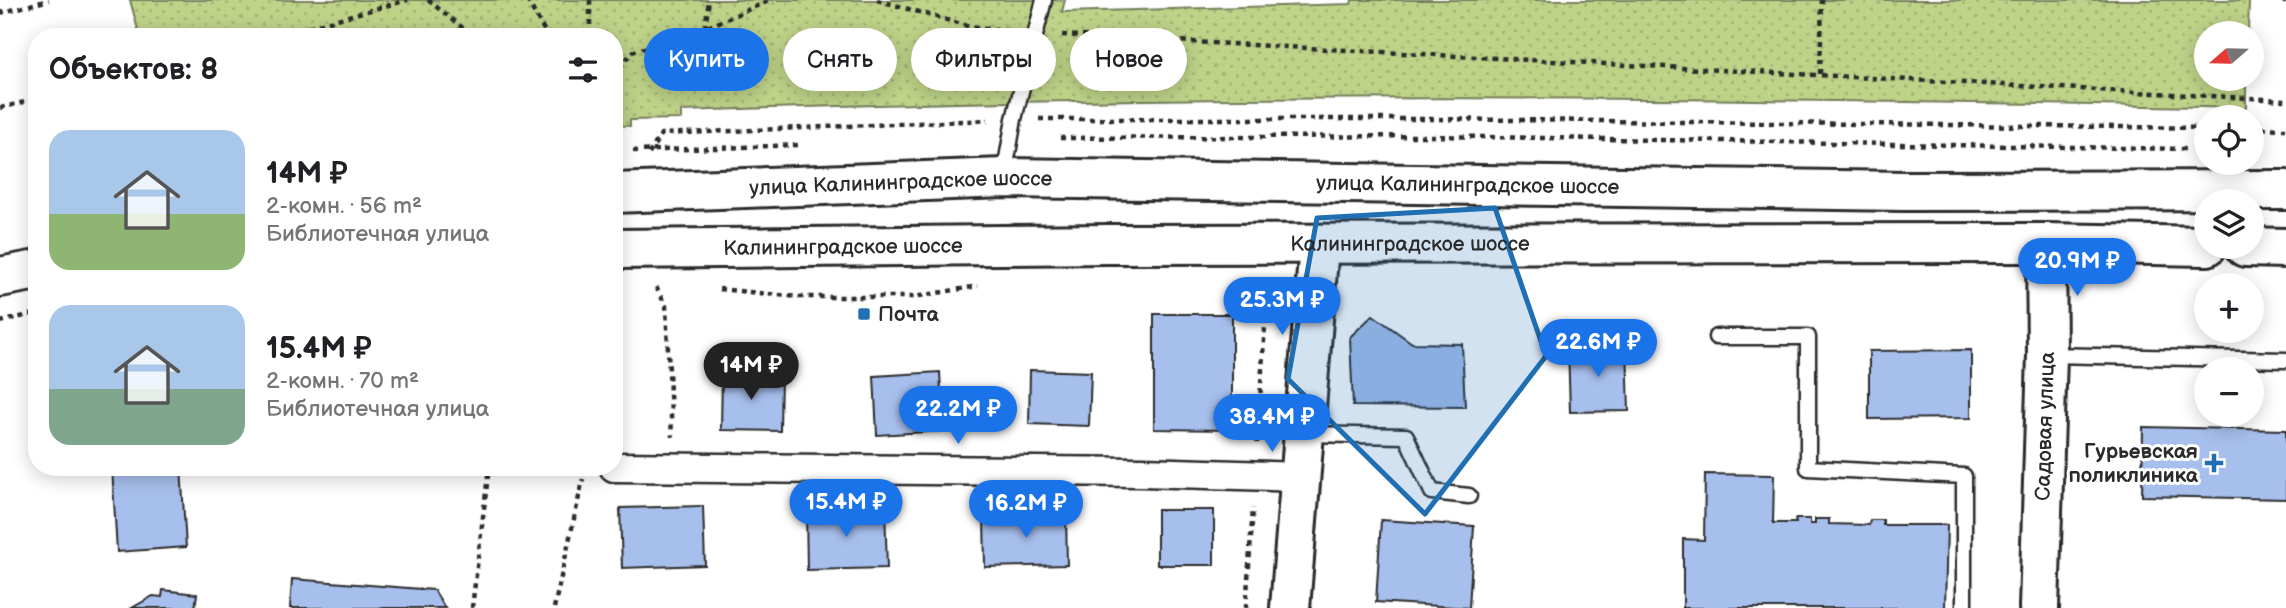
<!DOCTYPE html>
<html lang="ru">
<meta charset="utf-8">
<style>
body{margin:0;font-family:"Balsamiq Sans",sans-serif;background:#f2f2f2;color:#202124;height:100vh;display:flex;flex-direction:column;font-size:26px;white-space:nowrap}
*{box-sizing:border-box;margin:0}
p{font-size:23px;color:#757577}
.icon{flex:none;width:38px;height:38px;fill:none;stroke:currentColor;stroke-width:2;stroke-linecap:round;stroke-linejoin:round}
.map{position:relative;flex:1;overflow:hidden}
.panel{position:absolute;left:28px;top:28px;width:595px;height:448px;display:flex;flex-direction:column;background:#fff;border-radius:28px;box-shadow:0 4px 18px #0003}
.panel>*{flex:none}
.hud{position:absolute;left:644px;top:28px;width:665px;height:63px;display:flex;gap:14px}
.needle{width:46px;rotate:250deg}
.controls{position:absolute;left:2194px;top:21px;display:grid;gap:14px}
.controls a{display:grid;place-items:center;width:70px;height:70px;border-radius:50%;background:#fff;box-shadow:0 4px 18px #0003;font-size:35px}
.price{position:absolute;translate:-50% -60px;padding:0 16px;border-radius:24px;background:#1a73e8;color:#fff;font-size:23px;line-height:46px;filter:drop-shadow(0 2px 4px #0008)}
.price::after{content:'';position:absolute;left:50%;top:42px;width:21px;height:16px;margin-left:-10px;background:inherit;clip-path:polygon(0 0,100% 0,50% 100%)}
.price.active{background:#222;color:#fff}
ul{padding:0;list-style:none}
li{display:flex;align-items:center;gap:21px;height:175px;padding:0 21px}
li span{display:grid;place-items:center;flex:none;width:196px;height:140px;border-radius:21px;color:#555}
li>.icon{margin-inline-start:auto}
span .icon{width:84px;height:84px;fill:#fffc;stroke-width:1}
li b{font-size:30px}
h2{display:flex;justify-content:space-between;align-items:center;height:84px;padding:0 21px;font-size:30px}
.pill{padding:0 24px;border-radius:32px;background:#fff;box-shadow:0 4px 18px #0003;font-size:24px;line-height:63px}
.pill.active{background:#1a73e8;color:#fff}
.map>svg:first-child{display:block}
</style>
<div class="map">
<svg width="2286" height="608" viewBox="0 0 2286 608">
<defs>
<pattern id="park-dots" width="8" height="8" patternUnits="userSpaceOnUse" patternTransform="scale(1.75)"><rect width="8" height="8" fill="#bed288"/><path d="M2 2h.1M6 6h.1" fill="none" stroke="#a3b476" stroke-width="1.8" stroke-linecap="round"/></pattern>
</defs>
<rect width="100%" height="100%" fill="#fff"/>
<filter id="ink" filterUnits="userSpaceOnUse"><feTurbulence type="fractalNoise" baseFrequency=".0143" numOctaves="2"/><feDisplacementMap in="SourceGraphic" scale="14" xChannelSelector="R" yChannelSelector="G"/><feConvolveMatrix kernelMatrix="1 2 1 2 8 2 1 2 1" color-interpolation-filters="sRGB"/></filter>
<g filter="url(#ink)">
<path fill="url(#park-dots)" stroke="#747e5a" stroke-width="2" d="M130,0h935l-3,12 289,-8 1,-4h897l-1,33h-41v46h39v29c-522,-11 -1043,-16 -1565,3v8l-51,1v6l-16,-1v-88h-474z"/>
<g fill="#a7bfed" stroke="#2b2b2b" stroke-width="2">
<path d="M1154,314h78v116l-78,-1z"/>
<path d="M1373,315l39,28 50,1 3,63 -112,-1 -3,-69z"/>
<path d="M1627,346l2,65 -59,1 -2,-65z"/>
<path d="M1971,350v68l-102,1v-68z"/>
<path d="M1030,370l61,2 -2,54 -60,-2z"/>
<path d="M940,372l3,59 -66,4 -3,-59z"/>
<path d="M722,373l59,1 -1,57 -59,-1z"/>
<path d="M2143,427l143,3v69l-144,-3z"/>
<path d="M112,467h69l5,80 -69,5z"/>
<path d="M1705,474l69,1 -1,48h23l-1,-4h15v5h5v-5h14v5l40,1 1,-5h13v5h64l-2,83h-262v-69l21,1z"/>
<path d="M703,506l2,59 -83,3 -2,-60z"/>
<path d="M885,507l2,61 -80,2 -1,-60z"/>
<rect x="1157" y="510" width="57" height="55"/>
<path d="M1066,514l1,51 -82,2 -1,-51z"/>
<path d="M1381,520l93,6 -5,82 -93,-6z"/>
<path d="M292,579l142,11 11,18h-155z"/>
<path d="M163,590l34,4 -2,14h-63l21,-12 9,1z"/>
</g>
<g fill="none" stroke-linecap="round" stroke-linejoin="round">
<g stroke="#2b2b2b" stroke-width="19">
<g id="lane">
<path d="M1004,176l10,-57 30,-119"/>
<path d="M1716,337h92v131l156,8v132"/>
<path d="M2049,355l237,5"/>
<path d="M1304,434l102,2 26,56 37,4"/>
</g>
</g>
<g stroke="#2b2b2b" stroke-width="33">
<path id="street" d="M614,467l529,5 157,5"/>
</g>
<g stroke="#2b2b2b" stroke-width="44">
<g id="secondary">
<path d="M1290,608l29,-363"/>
<path id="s1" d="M2039,608l8,-253 -1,-112"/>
</g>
</g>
<g stroke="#2b2b2b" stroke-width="44">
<g id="primary">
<path id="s2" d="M614,193l390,-15 901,13 381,-1"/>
<path d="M2245,247l41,1"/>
<path id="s3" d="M614,249l495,-5 937,-1 161,3"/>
<path d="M0,277l37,-7"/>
</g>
</g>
<g stroke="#2b2b2b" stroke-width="4.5" stroke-dasharray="5 5" stroke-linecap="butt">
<path d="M428,0l46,37"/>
<path d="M527,0l21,37"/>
<path d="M590,0v37"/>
<path d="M877,0l91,26 44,5"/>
<path d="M2282,0l4,3"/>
<path d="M0,13l49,-13"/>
<path d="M705,28l4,-28"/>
<path d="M1062,35l1224,65"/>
<path d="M270,37l138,-37"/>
<path d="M1820,74l2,-74"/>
<path d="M614,76l18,-24 73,-24 66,-28"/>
<path d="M0,108l37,-9"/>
<path d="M1039,119h391l777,9"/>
<path d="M2252,128l34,1"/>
<path d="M1060,138l369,-2 756,13"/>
<path d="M633,151l166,-6"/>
<path d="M649,154l12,-20 327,-14"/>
<path d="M656,287l10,19 6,131"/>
<path d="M719,289l79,8h116l64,-11"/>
<path d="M0,322l37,-9"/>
<path d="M1257,443l11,-162"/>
<path d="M472,608l17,-141"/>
<path d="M554,608l29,-129"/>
<path d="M1246,608l7,-100"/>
</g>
<use href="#lane" stroke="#fff" stroke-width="14"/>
<use href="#street" stroke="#fff" stroke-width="28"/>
<use href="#secondary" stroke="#fff" stroke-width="38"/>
<use href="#primary" stroke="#fff" stroke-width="38"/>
</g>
</g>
<path fill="#1f6fb2" fill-opacity="0.2" stroke="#1f6fb2" stroke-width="5" stroke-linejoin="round" d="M1495,208l51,148 -121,158 -137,-135 29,-161z"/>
<g fill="#1f6fb2" stroke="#fff" stroke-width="2.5">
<rect x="857" y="307" width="14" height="14" rx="3.5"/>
<path d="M2210.5 452.5h7v7h7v7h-7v7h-7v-7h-7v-7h7z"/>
</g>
<g text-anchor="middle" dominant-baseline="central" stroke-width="6" stroke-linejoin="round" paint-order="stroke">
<g font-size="21" fill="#2b2b2b" stroke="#fff">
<text stroke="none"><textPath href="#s2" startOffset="287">улица Калининградское шоссе</textPath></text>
<text stroke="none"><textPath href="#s2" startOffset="854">улица Калининградское шоссе</textPath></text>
<text stroke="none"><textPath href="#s3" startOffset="796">Калининградское шоссе</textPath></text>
<text stroke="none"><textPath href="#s3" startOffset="229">Калининградское шоссе</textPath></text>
<text stroke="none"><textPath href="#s1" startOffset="182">Садовая улица</textPath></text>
</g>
<g font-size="21" font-weight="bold" fill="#2b2b2b" stroke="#fff" text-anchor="start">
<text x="878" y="314">Почта</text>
<text x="2198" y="451" text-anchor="end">Гурьевская<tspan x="2198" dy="24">поликлиника</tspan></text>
</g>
</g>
</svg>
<div class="controls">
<a><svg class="needle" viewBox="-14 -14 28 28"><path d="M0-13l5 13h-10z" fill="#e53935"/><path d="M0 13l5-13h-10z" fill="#757577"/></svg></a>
<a><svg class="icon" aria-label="locate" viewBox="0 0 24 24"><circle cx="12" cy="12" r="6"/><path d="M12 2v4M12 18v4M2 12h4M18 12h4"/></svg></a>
<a><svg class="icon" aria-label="layers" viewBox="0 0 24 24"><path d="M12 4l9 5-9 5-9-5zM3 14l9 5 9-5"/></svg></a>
<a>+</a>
<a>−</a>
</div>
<b class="price" style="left:2077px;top:298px">20.9M ₽</b>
<b class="price" style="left:1282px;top:337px">25.3M ₽</b>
<b class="price" style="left:1598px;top:379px">22.6M ₽</b>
<b class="price active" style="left:751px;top:402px">14M ₽</b>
<b class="price" style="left:958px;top:446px">22.2M ₽</b>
<b class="price" style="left:1272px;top:454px">38.4M ₽</b>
<b class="price" style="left:846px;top:539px">15.4M ₽</b>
<b class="price" style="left:1026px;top:540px">16.2M ₽</b>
<div class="hud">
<a class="pill active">Купить</a>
<a class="pill">Снять</a>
<a class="pill">Фильтры</a>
<a class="pill">Новое</a>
</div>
<section class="panel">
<h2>Объектов: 8<svg class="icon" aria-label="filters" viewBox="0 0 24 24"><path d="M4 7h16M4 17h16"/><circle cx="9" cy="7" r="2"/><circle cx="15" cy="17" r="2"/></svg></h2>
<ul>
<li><span style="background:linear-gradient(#a9c7e8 60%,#8fb573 0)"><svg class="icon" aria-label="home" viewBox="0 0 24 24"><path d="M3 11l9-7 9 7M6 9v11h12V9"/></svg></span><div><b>14M ₽</b><p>2-комн. · 56 m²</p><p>Библиотечная улица</p></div></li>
<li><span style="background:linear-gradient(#a9c7e8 60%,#7fa58c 0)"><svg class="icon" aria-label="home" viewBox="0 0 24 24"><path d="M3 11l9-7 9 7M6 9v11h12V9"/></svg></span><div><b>15.4M ₽</b><p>2-комн. · 70 m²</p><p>Библиотечная улица</p></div></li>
</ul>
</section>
</div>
